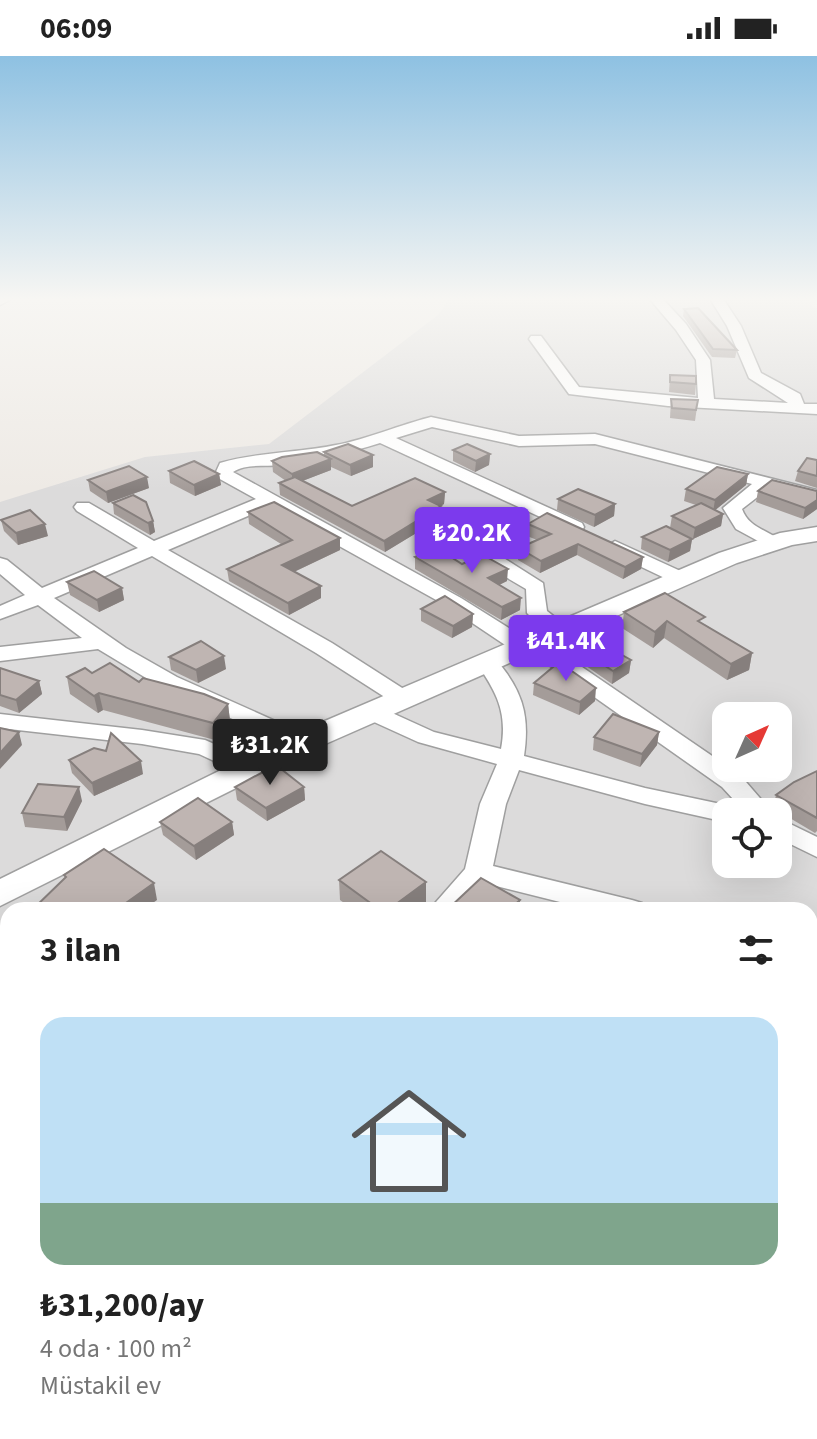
<!DOCTYPE html>
<html lang="tr">
<meta charset="utf-8">
<style>
body{margin:0;font-family:"Source Sans 3",sans-serif;background:#f2f2f2;color:#222;height:100vh;display:flex;flex-direction:column;font-size:30px;white-space:nowrap}
*{box-sizing:border-box;margin:0}
p{font-size:26px;color:#767676}
.icon{flex:none;width:44px;height:44px;fill:none;stroke:currentColor;stroke-width:2;stroke-linecap:round;stroke-linejoin:round}
.map{position:relative;flex:1;overflow:hidden}
.sheet{position:absolute;left:0px;top:846px;width:818px;height:538px;display:flex;flex-direction:column;background:#fff;border-radius:24px 24px 0 0;box-shadow:0 8px 32px #0002}
.sheet>*{flex:none}
.needle{width:52px;rotate:45deg}
.controls{position:absolute;left:712px;top:646px;display:grid;gap:16px}
.controls a{display:grid;place-items:center;width:80px;height:80px;border-radius:16px;background:#fff;box-shadow:0 8px 32px #0002;font-size:40px}
.price{position:absolute;translate:-50% -68px;padding:0 18px;border-radius:8px;background:#7c3aed;color:#fff;font-size:26px;line-height:52px;filter:drop-shadow(0 2px 4px #0008)}
.price::after{content:'';position:absolute;left:50%;top:48px;width:24px;height:18px;margin-left:-12px;background:inherit;clip-path:polygon(0 0,100% 0,50% 100%)}
.price.on{background:#222;color:#fff}
ul{padding:0;list-style:none}
li{display:grid;align-content:center;gap:16px;height:424px;padding:0 40px}
li+li{border-top:2px solid #e0e0e0}
li span{display:grid;place-items:center;height:248px;border-radius:24px;color:#555}
li>.icon{margin-inline-start:auto}
span .icon{width:144px;height:144px;fill:#fffc;stroke-width:1}
li b{font-size:34px}
h2{display:flex;justify-content:space-between;align-items:center;height:96px;padding:0 40px;font-size:34px}
.status{display:flex;justify-content:space-between;align-items:center;height:56px;padding:0 40px;background:#fff;direction:ltr}
.status svg{height:22px;fill:currentColor}
.map>svg:first-child{display:block}
</style>
<div class="status"><b>06:09</b><svg viewBox="0 0 49 12"><path d="M0 12V9h3v3zM5 12V6h3v6zM10 12V3h3v9zM15 12V0h3v12zM26 1h20v11H26zM47 4h2v5h-2z"/></svg></div>
<div class="map">
<svg width="817" height="1383" viewBox="0 0 817 1383">
<rect width="100%" height="100%" fill="#eeeae5"/>
<path fill="#dcdbdb" fill-rule="evenodd" d="M450,241h357l6,11h4v1131h-817v-937l145,-45 124,-13 169,-129zM726,660h52v52h-52zM726,756h52v52h-52zM8,854h802v522h-802z"/>
<g fill="none" stroke-linecap="round" stroke-linejoin="round">
<g stroke="#9f9f9f" stroke-width="3">
<g id="minor">
<path d="M0,241h15l-15,8z"/>
<path d="M648,241h13l25,27 24,36 4,39 74,4 -39,-25 -22,-52 -18,-29h13l19,29 20,47 39,21 4,10h13v10l-149,-8 -99,-12 -40,-55 2,-3h10l38,51 119,11 -2,-38 -20,-30z"/>
<path d="M431,361l88,19 76,-2 222,56v10l-48,-12 -27,21c7,20 28,21 41,34l-3,4 -7,2 -37,-20 -13,-21 29,-24 -157,-40 -76,2 -87,-19 -36,11 186,85 2,4 -2,4 -7,2 -195,-90c-32,10 -65,18 -98,22 -17,2 -35,-2 -49,7l228,126 62,39 14,-14 -10,-10 -1,-24 -100,-59 9,-6 7,2 49,24 52,33 4,28 14,11 -17,19 196,134 32,37h-27l-23,-25 -193,-136h-15l-67,-45 -178,-99 -101,43 164,93 78,50 3,5 -3,5h-16l-78,-50 -164,-97 -98,42 72,50 51,29 134,60 4,5 -4,5h-16l-134,-60 -63,-38 -98,12v-14l82,-9 -44,-33 -38,14v-13l25,-11 -25,-21v-16l7,2 35,28 96,-40 -61,-37 -3,-4 3,-4h12l65,38 102,-42 -38,-21 -3,-4 5,-11c37,-11 77,-10 116,-18 32,-6 63,-20 95,-28z"/>
<path d="M615,485l72,33 3,4 -3,4h-14l-65,-31 -3,-4z"/>
<path d="M486,598c10,3 13,9 19,17 20,27 24,51 19,85l121,32 90,19 3,5h-12v10l-81,-18 -126,-34 -13,34 -13,62 139,34 10,3 4,7h-54l-108,-27 -25,27h-30l36,-41 15,-65 17,-40 -79,-22 -55,-25 -4,-5 4,-5h16l55,25 67,17c7,-37 -5,-58 -26,-88z"/>
<path d="M0,658l142,16 63,10 53,23 3,6 -3,6 -9,2 -50,-23 -57,-10 -142,-16z"/>
<path d="M778,762l39,19v20l-39,-19z"/>
<path d="M810,871l7,1v22l-7,-1z"/>
<path d="M0,930l8,3v66l-8,3z"/>
<path d="M0,1012l8,2v80l-8,-2z"/>
<path d="M810,1120l7,1v32l-7,-1z"/>
<path d="M8,1361v15h244l-3,7h-245l-3,-7z"/>
<path d="M286,1376h98l3,7h-98z"/>
<path d="M445,1376h42l-3,7h-42z"/>
</g>
</g>
<g stroke="#9f9f9f" stroke-width="3">
<path id="tertiary" d="M817,471v14l-25,4 -55,18 -423,186 -314,157v-27l292,-144 427,-182 61,-20z"/>
</g>
<use href="#minor" fill="#fff" fill-rule="evenodd"/>
<use href="#tertiary" fill="#fff" fill-rule="evenodd"/>
</g>
<g fill="#a49c99">
<path d="M684,253l53,41 -2,8 -23,-1 -29,-41z"/>
<path d="M670,319l26,9 -1,11 -26,-3z"/>
<path d="M671,343l27,1 -3,21 -25,-3z"/>
<path d="M453,394l37,4 -1,11 -14,7 -22,-11z"/>
<path d="M324,396l49,15 -22,9 -20,-9v3l-29,11 50,25 93,-14 -1,12 -4,2 1,12 -56,34 -105,-57 -1,-12 7,-2 -13,-9 -1,-11 52,-6z"/>
<path d="M817,404v28l-22,-7 3,-10z"/>
<path d="M169,415l50,3 2,11 -26,11 -25,-13z"/>
<path d="M748,418l-2,11 -31,25 8,4 -2,12 -28,13 -23,-11 2,-12 24,-11 -12,-4 2,-12z"/>
<path d="M88,424l61,8 -41,15 -18,-12z"/>
<path d="M758,435h59v18l-14,10 -47,-17z"/>
<path d="M558,443l57,5 -1,12 -20,11 -37,-17z"/>
<path d="M113,447l40,18 2,11 -5,3 -36,-21z"/>
<path d="M248,456l92,26v12l-46,22 27,14v12l-32,17 -60,-34 -2,-12 54,-25 -32,-20z"/>
<path d="M1,464l47,16 -30,9 -14,-14z"/>
<path d="M528,468l115,33 -2,12 -18,10 -46,-24 -37,18 -22,-13 1,-12 18,-8 -10,-4z"/>
<path d="M642,481l50,2 -2,12 -22,11 -27,-13z"/>
<path d="M415,501l47,7 45,17 -8,4 21,25 -19,10 -86,-51z"/>
<path d="M67,526l55,6 2,12 -25,12 -29,-17z"/>
<path d="M421,553l52,5 -1,13 -20,11 -31,-17z"/>
<path d="M624,556l80,12 48,29 -3,17 -22,10 -63,-42 -11,10 -31,-20z"/>
<path d="M580,593l51,11 -2,13 -17,11 -33,-23z"/>
<path d="M169,601l57,12 -28,14 -27,-13z"/>
<path d="M0,612l39,13 3,13 -23,19 -19,-7z"/>
<path d="M92,617l47,9 89,22 2,17 -15,19 -112,-30 -5,3 -28,-19 -3,-17z"/>
<path d="M534,627l61,18 -16,14 -46,-20z"/>
<path d="M659,676l-2,13 -17,22 -47,-17 1,-13z"/>
<path d="M69,704l74,14 -49,22 -22,-23z"/>
<path d="M817,715v60l-2,2 -42,-25 3,-13z"/>
<path d="M235,731h69l1,13 -38,21 -30,-21z"/>
<path d="M82,745l-15,30 -42,-4 -3,-14z"/>
<path d="M160,766h72l2,13 -38,25 -33,-25z"/>
<path d="M339,824l87,22 -11,8h-61l-14,-10z"/>
<path d="M817,1038v56l-7,1v-56z"/>
<path d="M810,1168l7,4v123l-3,7 -4,-3z"/>
<path d="M707,1376h41l-4,7h-27z"/>
</g>
<g fill="#867f7d">
<path d="M490,398l-1,11 -14,7 1,-11z"/>
<path d="M373,399v12l-22,9 -1,-11z"/>
<path d="M331,403v11l-39,15v-11z"/>
<path d="M219,418l2,11 -26,11 -1,-11z"/>
<path d="M748,418l-2,11 -33,27 2,-12z"/>
<path d="M147,421l2,11 -41,15 -2,-11z"/>
<path d="M445,436l-1,12 -16,8v-12z"/>
<path d="M817,444v9l-14,10 2,-11z"/>
<path d="M615,448l-1,12 -20,11 1,-12z"/>
<path d="M441,450v12l-56,34 -1,-11z"/>
<path d="M723,458l-2,12 -28,13 2,-11z"/>
<path d="M153,465l2,11 -5,3 -2,-12z"/>
<path d="M45,468l3,12 -30,9 -2,-12z"/>
<path d="M340,482v12l-57,27 -1,-12z"/>
<path d="M692,483l-2,12 -22,11 2,-12z"/>
<path d="M578,488l-1,11 -37,18 1,-12z"/>
<path d="M643,501l-2,12 -18,10 2,-12z"/>
<path d="M508,513l-1,12 -20,10 1,-13z"/>
<path d="M321,530v12l-32,17 -1,-12z"/>
<path d="M122,532l2,12 -25,12 -2,-12z"/>
<path d="M521,542l-1,12 -19,10 1,-13z"/>
<path d="M473,558l-1,13 -20,11 1,-12z"/>
<path d="M667,565l-3,17 -11,10 2,-16z"/>
<path d="M752,597l-3,17 -22,10 4,-16z"/>
<path d="M224,600l2,13 -28,14 -2,-13z"/>
<path d="M631,604l-2,13 -17,11 1,-13z"/>
<path d="M39,625l3,13 -23,19 -3,-13z"/>
<path d="M596,632l-1,13 -16,14 1,-13z"/>
<path d="M99,637l4,17 -5,3 -4,-17z"/>
<path d="M228,648l2,17 -15,19 -2,-17z"/>
<path d="M19,676l3,13 -22,24v-16z"/>
<path d="M659,676l-2,13 -17,22 2,-13z"/>
<path d="M141,705l2,13 -49,22 -2,-13z"/>
<path d="M79,731l3,14 -15,30 -3,-14z"/>
<path d="M304,731l1,13 -38,21 -1,-13z"/>
<path d="M232,766l2,13 -38,25 -2,-14z"/>
<path d="M426,826v20l-11,8h-27z"/>
<path d="M154,827l3,17 -14,10h-27z"/>
<path d="M520,844l-1,10h-10z"/>
<path d="M693,1376h3l-2,7h-6z"/>
</g>
<g fill="#bfb5b2" stroke="#867f7d" stroke-width="2">
<path d="M698,252l39,42 -24,-1 -29,-40z"/>
<path d="M670,319l26,1v8l-26,-2z"/>
<path d="M671,343l27,1 -2,10 -24,-2z"/>
<path d="M348,388l25,11 -23,10 -26,-13z"/>
<path d="M467,388l23,10 -14,7 -23,-11z"/>
<path d="M317,396l14,7 -39,15 -20,-13 10,-4z"/>
<path d="M807,402l10,2v16l-19,-5z"/>
<path d="M194,405l25,13 -25,11 -25,-14z"/>
<path d="M129,410l18,11 -41,15 -18,-12z"/>
<path d="M717,411l31,7 -33,26 -29,-11z"/>
<path d="M295,421l57,29 63,-28 30,14 -17,8 13,6 -57,35 -105,-58z"/>
<path d="M772,424l45,11v9l-12,8 -47,-17z"/>
<path d="M578,433l37,15 -20,11 -37,-16z"/>
<path d="M133,439l13,7 7,19 -5,2 -35,-20z"/>
<path d="M274,446l66,36 -58,27 39,21 -33,17 -61,-34 65,-29 -44,-28z"/>
<path d="M701,447l22,11 -28,14 -23,-12z"/>
<path d="M30,454l15,14 -29,9 -15,-13z"/>
<path d="M547,457l96,44 -18,10 -47,-23 -37,17 -22,-13 32,-14 -23,-10z"/>
<path d="M666,470l26,13 -22,11 -28,-13z"/>
<path d="M437,492l25,16 21,-9 25,14 -20,9 33,20 -19,9 -87,-50z"/>
<path d="M94,515l28,17 -25,12 -30,-18z"/>
<path d="M665,537l40,24 -7,4 54,32 -21,11 -64,-43 -12,11 -31,-20z"/>
<path d="M445,540l28,18 -20,12 -32,-17z"/>
<path d="M595,584l36,20 -18,11 -33,-22z"/>
<path d="M201,585l23,15 -28,14 -27,-13z"/>
<path d="M559,606l37,26 -16,14 -46,-19z"/>
<path d="M110,607l29,19 4,-4 61,16 24,10 -15,19 -114,-30 -5,3 -27,-19 18,-9 7,5z"/>
<path d="M0,612l39,13 -23,19 -16,-5z"/>
<path d="M613,658l46,18 -17,22 -48,-17z"/>
<path d="M0,672l19,4 -19,21z"/>
<path d="M111,677l30,28 -49,22 -23,-23 25,-12 12,3z"/>
<path d="M276,709l28,22 -38,21 -31,-21z"/>
<path d="M817,715v47l-41,-23 18,-13z"/>
<path d="M38,728l41,3 -15,30 -42,-4z"/>
<path d="M198,742l34,24 -38,24 -34,-24z"/>
<path d="M104,793l50,34 -38,27h-4l-5,-4 -4,4h-71l34,-33 -2,-2z"/>
<path d="M381,795l45,31 -38,28h-8l-41,-30z"/>
<path d="M481,822l39,22 -11,10h-59l-2,-1z"/>
<path d="M810,911l7,3v24l-4,9 -3,-1z"/>
<path d="M8,987v22l-4,-1 1,-14z"/>
<path d="M817,1038v43h-7v-42z"/>
<path d="M810,1168l7,4v108l-7,-4z"/>
<path d="M580,1376h113l-5,7h-113z"/>
<path d="M728,1376h18l-4,7h-4z"/>
</g>
<linearGradient id="sky" x2="0" y2="1"><stop stop-color="#8ec1e2"/><stop offset="0.56" stop-color="#f7f6f3"/><stop offset="1" stop-color="#f7f6f3" stop-opacity="0"/></linearGradient>
<rect width="817" height="434" fill="url(#sky)"/>
</svg>
<div class="controls">
<a><svg class="needle" viewBox="-14 -14 28 28"><path d="M0-13l5 13h-10z" fill="#e53935"/><path d="M0 13l5-13h-10z" fill="#767676"/></svg></a>
<a><svg class="icon" aria-label="locate" viewBox="0 0 24 24"><circle cx="12" cy="12" r="6"/><path d="M12 2v4M12 18v4M2 12h4M18 12h4"/></svg></a>
</div>
<b class="price" style="left:472px;top:519px">₺20.2K</b>
<b class="price" style="left:566px;top:627px">₺41.4K</b>
<b class="price on" style="left:270px;top:731px">₺31.2K</b>
<section class="sheet">
<h2>3 ilan<svg class="icon" aria-label="filters" viewBox="0 0 24 24"><path d="M4 7h16M4 17h16"/><circle cx="9" cy="7" r="2"/><circle cx="15" cy="17" r="2"/></svg></h2>
<ul>
<li><span style="background:linear-gradient(#bfe0f5 75%,#7fa58c 0)"><svg class="icon" aria-label="home" viewBox="0 0 24 24"><path d="M3 11l9-7 9 7M6 9v11h12V9"/></svg></span><div><b>₺31,200/ay</b><p>4 oda · 100 m²</p><p>Müstakil ev</p></div></li>
</ul>
</section>
</div>
